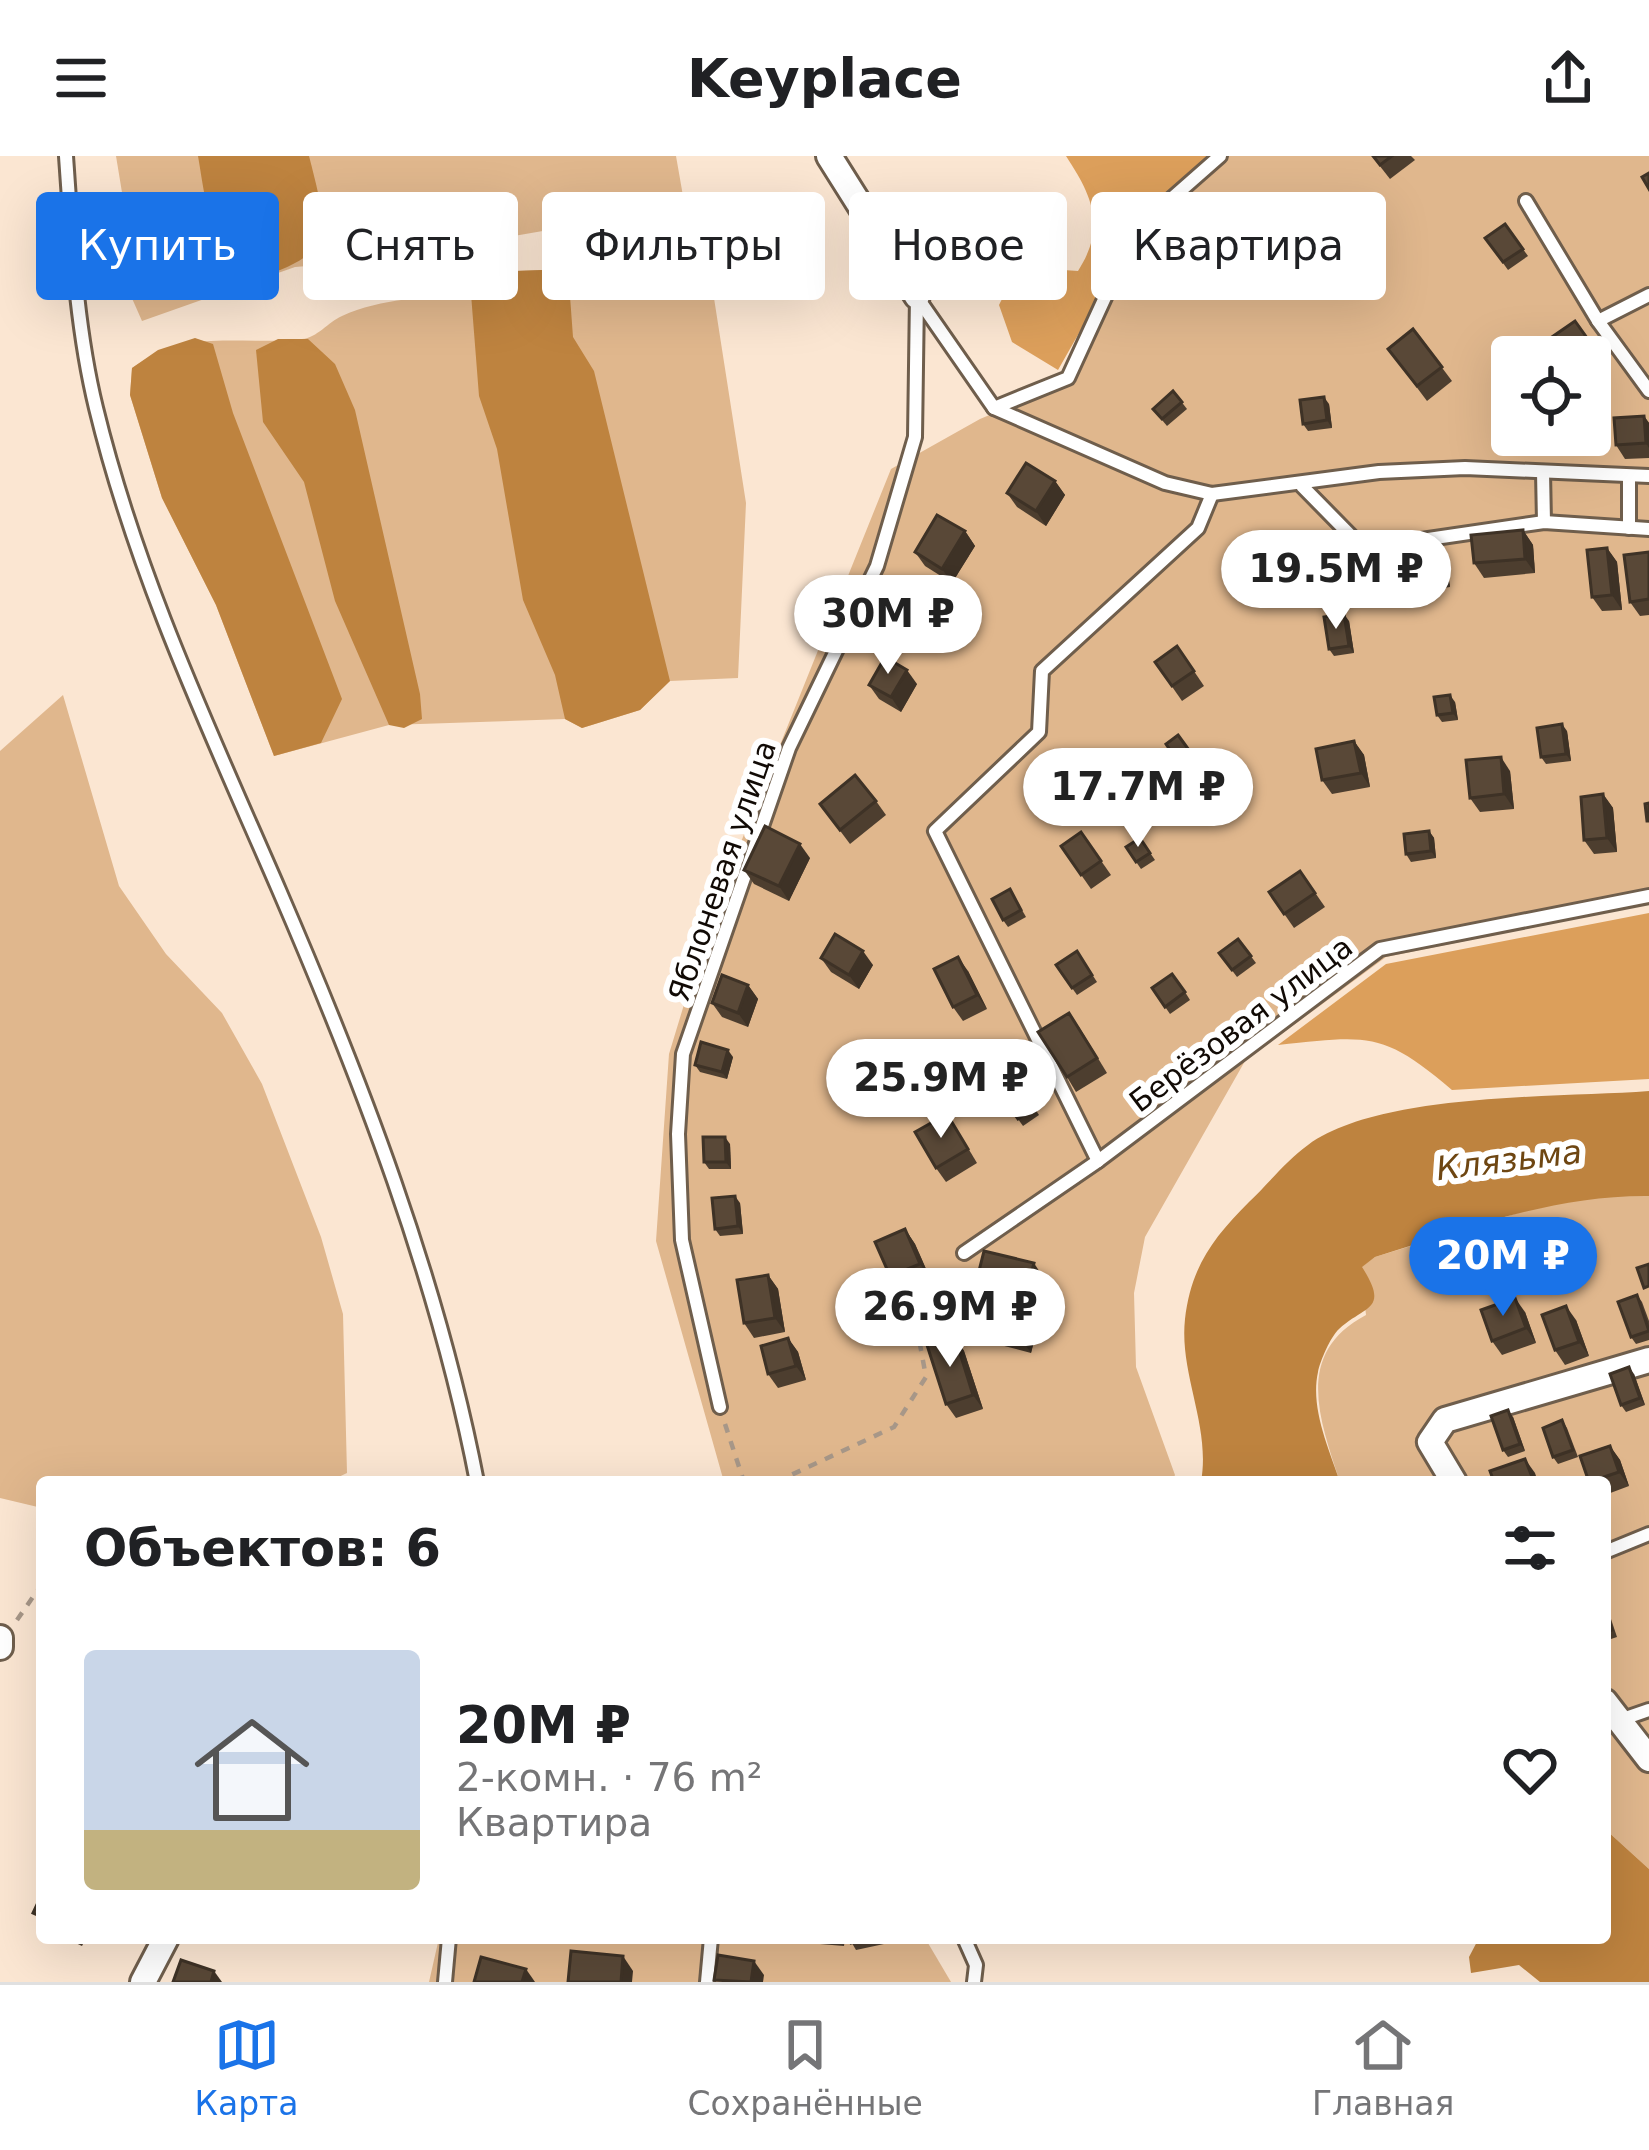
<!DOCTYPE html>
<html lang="ru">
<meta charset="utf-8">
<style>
body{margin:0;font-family:"DejaVu Sans",sans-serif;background:#f2f2f2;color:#202124;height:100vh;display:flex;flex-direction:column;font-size:45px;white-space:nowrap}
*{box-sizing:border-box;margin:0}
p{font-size:39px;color:#757577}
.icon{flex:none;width:66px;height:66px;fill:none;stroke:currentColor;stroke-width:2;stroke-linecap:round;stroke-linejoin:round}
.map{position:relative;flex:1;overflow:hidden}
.side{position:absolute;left:36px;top:1320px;width:1575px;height:468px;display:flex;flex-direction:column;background:#fff;border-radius:12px;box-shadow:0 12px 48px #0002}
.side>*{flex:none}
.banner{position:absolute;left:36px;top:36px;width:1578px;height:108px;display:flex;gap:24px}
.controls{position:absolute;left:1491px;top:180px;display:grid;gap:24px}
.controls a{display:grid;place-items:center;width:120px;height:120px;border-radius:12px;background:#fff;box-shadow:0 12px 48px #0002;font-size:60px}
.price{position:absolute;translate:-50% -102px;padding:0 27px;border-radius:42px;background:#fff;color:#222;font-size:39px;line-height:78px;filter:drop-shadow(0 3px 6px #0008)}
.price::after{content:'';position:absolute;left:50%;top:72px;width:36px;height:27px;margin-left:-18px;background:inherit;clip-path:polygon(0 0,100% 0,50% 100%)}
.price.current{background:#1a73e8;color:#fff}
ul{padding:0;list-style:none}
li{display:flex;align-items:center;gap:36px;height:300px;padding:0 48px}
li+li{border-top:3px solid #e0e0e0}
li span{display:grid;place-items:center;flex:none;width:336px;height:240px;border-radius:12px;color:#555}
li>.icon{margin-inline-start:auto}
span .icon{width:144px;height:144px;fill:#fffc;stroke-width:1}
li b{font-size:51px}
h2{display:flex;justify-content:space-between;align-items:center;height:144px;padding:0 48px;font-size:51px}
.tag{padding:0 42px;border-radius:12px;background:#fff;box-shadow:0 12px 48px #0002;font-size:42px;line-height:108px}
.tag.current{background:#1a73e8;color:#fff}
header{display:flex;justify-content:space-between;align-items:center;height:156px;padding:0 48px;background:#fff;font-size:54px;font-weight:600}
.menu{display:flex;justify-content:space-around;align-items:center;height:168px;border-top:3px solid #e0e0e0;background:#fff;font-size:33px;color:#757577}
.menu a{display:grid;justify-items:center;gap:6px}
.menu .current{color:#1a73e8}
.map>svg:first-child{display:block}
</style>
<header><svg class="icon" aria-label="menu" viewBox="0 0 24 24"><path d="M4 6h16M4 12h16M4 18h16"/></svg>Keyplace<svg class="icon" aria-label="share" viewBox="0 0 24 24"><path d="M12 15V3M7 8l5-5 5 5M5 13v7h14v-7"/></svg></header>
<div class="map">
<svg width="1649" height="1826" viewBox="0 0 1649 1826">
<rect width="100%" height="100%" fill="#fbe6d2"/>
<g fill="#e0b78d" fill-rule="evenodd">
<path d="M116,0h560l7,40 -36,17 -277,48 -75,6 -153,54 -15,-34 2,-52z"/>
<path d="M1199,0h450v748l-263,53 -141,104 -100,176 -11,56 2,74 39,108 -3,7h-448l-68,-241 13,-187 41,-135 181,-450 89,-50 93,-39 73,-179zM1512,201h78v78h-78z"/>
<path d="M704,78l42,269 -8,175 -68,3 -30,29 -58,18 -17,-9 -176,6 -115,31 -58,-151 -54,-107 -32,-103 2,-27c59,-41 101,-22 170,-29 15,-1 26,-17 40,-23 39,-18 87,-19 129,-22l18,-22 79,-3z"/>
<path d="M63,539l56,191 47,68 56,59 40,71 59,153 22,77 4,159 -19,9h-286v26l-42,-10v-747z"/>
<path d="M1606,1040h43v673l-44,-40v-347h-265c-21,-64 -46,-129 26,-167l-5,-48 14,-10 162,-50z"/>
<path d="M439,1782h486l26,44h-522z"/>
</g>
<g fill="#dc9f5b">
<path d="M1066,0h143l-59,52 -92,162 -46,-28 -13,-37 10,-20 40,-16 29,2c28,-44 15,-74 -12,-115z"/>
<path d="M1649,757v166l-197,11c-70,-60 -85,-54 -174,-45l108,-81z"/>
</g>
<g fill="#be833f">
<path d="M198,0h111c21,82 26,98 -60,125 -39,-29 -43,-79 -51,-125z"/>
<path d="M568,113l5,68 21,34 76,310 -30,29 -58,18 -17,-9 -10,-44 -32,-75 -26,-151 -18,-53 -8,-102 18,-22z"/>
<path d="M195,182l18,6 20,69 109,286 -21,44 -47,13 -58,-151 -54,-107 -32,-103 2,-27 26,-18z"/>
<path d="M278,183h30l27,25 20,46 65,284 2,25 -18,9 -15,-3 -54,-124 -31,-119 -41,-60 -7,-72z"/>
<path d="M1649,935v105c-96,-1 -183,33 -274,61l-13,10c28,44 3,38 -23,62 -8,7 -19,32 -21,43 -8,36 11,77 22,110h-139c10,-56 -22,-108 -16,-163 6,-52 28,-81 64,-117 19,-18 38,-42 59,-57 73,-53 250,-47 341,-54z"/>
<path d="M1605,1673l44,40v113h-109l-21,-17 -48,8 -2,-16 10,-19h126z"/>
</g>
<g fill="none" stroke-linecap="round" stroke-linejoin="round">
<g stroke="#6f5e4c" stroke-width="18">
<g id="service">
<path d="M66,0c6,84 10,170 30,252 41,169 114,323 183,482 82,190 159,389 198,592"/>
<path d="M1526,45l72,120 51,70"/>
<path d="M917,141l77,111 171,75 47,11 167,-22 86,-4 184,8"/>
<path d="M1598,165l51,-26"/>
<path d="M994,252l74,-30 45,-98 41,-66 66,-58"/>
<path d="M1543,316l1,50"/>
<path d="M1302,330l53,54 46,3 143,-21 105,7"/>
<path d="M1629,372v-52"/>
<path d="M1098,1005l-163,-330 104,-99 3,-61 156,-143 14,-34"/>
<path d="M964,1097l134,-92 282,-212 269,-53"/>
<path d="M720,1251l-38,-167 -4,-106 5,-80 106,-306 88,-182 38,-129 2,-141"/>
<path d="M1605,1396l44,-18"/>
<path d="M1620,1564l29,-10"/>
<path d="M964,1782l12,27 -2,17"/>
<path d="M445,1826l4,-44"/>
<path d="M707,1826l4,-44"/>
</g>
</g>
<g stroke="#6f5e4c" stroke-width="30">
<g id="minor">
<path d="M829,0l88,140"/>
<path d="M1454,1326l-24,-40 15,-22 204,-60"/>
<path d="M0,1482v9"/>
<path d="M1605,1546l44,57"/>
<path d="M143,1826l23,-44"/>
</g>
</g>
<g stroke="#a79788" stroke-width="4.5" stroke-dasharray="9 9" stroke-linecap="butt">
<path d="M725,1268l19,58"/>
<path d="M776,1326l118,-55 32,-50 -12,-65 44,-21 11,-21"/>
<path d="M17,1464l25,-36"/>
</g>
<use href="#service" stroke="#fff" stroke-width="12"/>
<use href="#minor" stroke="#fff" stroke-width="24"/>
</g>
<g fill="#4d3e2f">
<path d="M1372,0h39l4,4 -25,19z"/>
<path d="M1195,46l31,43 -23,17 -31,-43z"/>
<path d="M1505,68l23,32 -20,14 -23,-32z"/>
<path d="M1315,92l21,29 -19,14 -21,-28z"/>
<path d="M1575,165l17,25 -16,11h-10l-14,-20z"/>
<path d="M1413,173l39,52 -25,20 -39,-52z"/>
<path d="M1173,235l14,18 -20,17 -14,-17z"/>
<path d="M1329,248l3,24 -24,3 -5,-7z"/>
<path d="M1644,260l5,7v35l-24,1 -9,-14z"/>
<path d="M1520,279h15l-10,6z"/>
<path d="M1055,325l10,14 -19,31 -29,-19 -10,-14z"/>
<path d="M1523,374l10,15 2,28 -51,5 -10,-15z"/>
<path d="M965,375l10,15 -23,37 -27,-17 -10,-14z"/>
<path d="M1607,392l10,14 5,48 -20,1 -10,-14z"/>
<path d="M1649,396v63l-9,1 -10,-14z"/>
<path d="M1441,400l5,7 4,24 -30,5 -5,-7z"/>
<path d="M1349,465l5,32 -20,3 -5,-7z"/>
<path d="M1177,490l27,40 -22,15 -27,-39z"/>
<path d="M917,528l-16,28 -22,-13 -10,-14z"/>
<path d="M1455,546l3,18 -16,2 -5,-7z"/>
<path d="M1567,575l4,30 -25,3 -5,-7z"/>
<path d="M1178,579l21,29 -13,9 -20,-29z"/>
<path d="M1354,585l10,14 6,32 -38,7 -10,-14z"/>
<path d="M1142,607l29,43 -22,15 -29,-43z"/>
<path d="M1510,615l4,38 -34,3 -10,-14z"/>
<path d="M1603,638l10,14 4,44 -23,2 -10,-14z"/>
<path d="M876,645l10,14 -36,29 -30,-40z"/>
<path d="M1429,675l5,7 2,20 -25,4 -5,-8z"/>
<path d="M1081,676l30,43 -20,14 -30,-43z"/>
<path d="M1140,682l15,22 -14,9 -15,-22z"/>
<path d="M810,702l-21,43 -35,-17 -10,-14z"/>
<path d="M1300,715l25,36 -31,21 -25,-36z"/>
<path d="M1010,733l16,28 -18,10 -5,-7z"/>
<path d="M1238,783l18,24 -19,14 -18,-24z"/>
<path d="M1077,795l20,31 -20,13 -21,-30z"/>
<path d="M821,802l52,7 -14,24 -28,-17z"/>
<path d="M968,815l19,38 -24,12 -10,-14z"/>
<path d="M748,829l10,14 -10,28 -26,-10 -10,-14z"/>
<path d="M1152,832l33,4 5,8 -20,14z"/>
<path d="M1079,871l28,46 -31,19 -9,-15z"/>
<path d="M733,901l-6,22 -27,-7 -5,-7z"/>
<path d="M878,904l5,7 -14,26 -19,-11 -5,-7z"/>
<path d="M1020,930l19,29 -16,11 -20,-28z"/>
<path d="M956,972l21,35 -31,19 -10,-14z"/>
<path d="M730,988l1,25h-22l-5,-7z"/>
<path d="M740,1047l3,31 -23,2 -5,-7z"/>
<path d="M905,1073l10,15 15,34 -30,13 -10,-15z"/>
<path d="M768,1119l10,14 7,43 -31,6 -10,-15z"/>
<path d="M1048,1129l-17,68 -50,-13 -14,-21z"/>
<path d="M1637,1139l5,7 7,19v19l-13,4 -5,-7z"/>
<path d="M1525,1156l11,31 -34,12 -10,-14z"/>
<path d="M1576,1164l13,36 -24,9 -10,-15z"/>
<path d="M955,1181l9,14 19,58 -27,9 -10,-14z"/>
<path d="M788,1182l10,14 8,28 -28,8 -10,-14z"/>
<path d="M1634,1218l11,31 -19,7 -5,-7z"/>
<path d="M1513,1261l12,34 -17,6 -5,-7z"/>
<path d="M1562,1264l5,8 11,29 -20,7 -5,-7z"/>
<path d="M1610,1290l10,14 9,26 -24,9v-13h-16z"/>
<path d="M1605,1457l6,6 6,18 -12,4z"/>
<path d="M65,1782h21l-4,8z"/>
<path d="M816,1782h29l-1,8 -24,-2z"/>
<path d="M849,1782h33l2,6 -28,6z"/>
</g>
<g fill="#3e3226">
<path d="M1324,241l5,7 3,24 -5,-8z"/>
<path d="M1644,260l5,7v25l-3,-5z"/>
<path d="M1055,325l10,14 -19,31 -10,-15z"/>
<path d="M1523,374l10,15 2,28 -10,-14z"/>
<path d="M965,375l10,15 -23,37 -10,-14z"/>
<path d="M1607,392l10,14 5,48 -10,-15z"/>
<path d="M1441,400l5,7 4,24 -5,-7z"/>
<path d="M1344,458l5,7 5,32 -5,-7z"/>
<path d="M907,514l10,14 -16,28 -10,-15z"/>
<path d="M1450,539l5,7 3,18 -5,-7z"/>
<path d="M1562,568l5,7 4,30 -5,-7z"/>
<path d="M1354,585l10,14 6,32 -9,-14z"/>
<path d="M1501,601l9,14 4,38 -10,-15z"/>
<path d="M1603,638l10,14 4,44 -10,-14z"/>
<path d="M1429,675l5,7 2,20 -5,-7z"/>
<path d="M800,688l10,14 -21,43 -10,-15z"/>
<path d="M863,795l10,14 -14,24 -10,-14z"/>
<path d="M958,801l10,14 19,38 -10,-14z"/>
<path d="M748,829l10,14 -10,28 -10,-14z"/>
<path d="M728,894l5,7 -6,22 -5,-7z"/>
<path d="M878,904l5,7 -14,26 -5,-7z"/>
<path d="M725,981l5,7 1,25 -5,-7z"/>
<path d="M735,1040l5,7 3,31 -5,-8z"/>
<path d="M905,1073l10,15 15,34 -10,-14z"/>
<path d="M1034,1107l14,22 -17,68 -15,-21z"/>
<path d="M768,1119l10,14 7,43 -10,-14z"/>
<path d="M1515,1142l10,14 11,31 -10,-15z"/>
<path d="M1566,1150l10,14 13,36 -10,-14z"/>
<path d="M955,1181l9,14 19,58 -10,-14z"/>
<path d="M788,1182l10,14 8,28 -10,-14z"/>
<path d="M1629,1211l5,7 11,31 -5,-7z"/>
<path d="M1508,1254l5,7 12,34 -5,-7z"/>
<path d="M1610,1290l10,14 9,26 -10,-14z"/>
<path d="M1525,1303l10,14 3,9h-4z"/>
<path d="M623,1800l10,15 -1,11h-11z"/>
<path d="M754,1805l10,14 -1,7h-12z"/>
<path d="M526,1813l9,13h-13z"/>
<path d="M214,1815l8,11h-11z"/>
</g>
<g fill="#594837" stroke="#3e3226" stroke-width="3">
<path d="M1373,0h19l-12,9z"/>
<path d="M1649,17v16l-7,-12z"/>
<path d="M1195,46l21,28 -23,18 -21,-29z"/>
<path d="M1505,68l18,25 -20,13 -18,-24z"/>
<path d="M1315,92l16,21 -19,15 -16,-21z"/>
<path d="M1575,165l12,17 -23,17 -12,-18z"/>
<path d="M1413,173l29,38 -25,19 -29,-37z"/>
<path d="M1173,235l9,11 -20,17 -9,-10z"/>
<path d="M1324,241l3,23 -24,4 -3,-24z"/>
<path d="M1644,260l2,27 -30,2 -2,-27z"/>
<path d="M1026,307l29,18 -19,30 -29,-18z"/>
<path d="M937,359l28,16 -23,38 -27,-17z"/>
<path d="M1523,374l2,29 -51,4 -3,-28z"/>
<path d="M1607,392l5,47 -20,2 -5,-47z"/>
<path d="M1649,396v47l-19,3 -6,-47z"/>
<path d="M1441,400l4,24 -30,5 -4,-24z"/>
<path d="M1344,458l5,32 -20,3 -5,-32z"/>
<path d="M1177,490l17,25 -22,15 -17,-24z"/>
<path d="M885,501l22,13 -16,27 -22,-12z"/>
<path d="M1450,539l3,18 -16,2 -3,-18z"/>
<path d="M1562,568l4,30 -25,3 -4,-29z"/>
<path d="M1178,579l16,22 -13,9 -15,-22z"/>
<path d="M1354,585l7,32 -39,7 -6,-31z"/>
<path d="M1501,601l3,37 -34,4 -4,-38z"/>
<path d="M1142,607l20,28 -23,16 -19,-29z"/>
<path d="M855,619l21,26 -36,29 -20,-26z"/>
<path d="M1603,638l4,44 -23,2 -3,-43z"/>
<path d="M1649,647v18h-2l-2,-17z"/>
<path d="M765,670l35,18 -21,42 -35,-16z"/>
<path d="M1429,675l2,20 -25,3 -2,-20z"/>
<path d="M1081,676l20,29 -20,14 -20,-29z"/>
<path d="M1140,682l10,15 -14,9 -10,-15z"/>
<path d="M1300,715l15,22 -31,21 -15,-22z"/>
<path d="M1010,733l11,21 -18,10 -11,-21z"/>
<path d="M835,778l28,17 -14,24 -28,-17z"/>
<path d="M1238,783l13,17 -19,14 -13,-17z"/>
<path d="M1077,795l15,24 -20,13 -16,-23z"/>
<path d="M958,801l19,38 -24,12 -19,-38z"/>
<path d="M1172,818l13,18 -20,15 -13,-19z"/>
<path d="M722,819l26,10 -10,28 -26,-10z"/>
<path d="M1069,857l28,45 -30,19 -29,-45z"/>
<path d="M701,886l27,8 -6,22 -27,-7z"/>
<path d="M859,893l19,11 -14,26 -19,-11z"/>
<path d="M1020,930l14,22 -16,11 -15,-21z"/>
<path d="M947,958l21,35 -32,19 -21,-36z"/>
<path d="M703,981h22l1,25h-22z"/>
<path d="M735,1040l3,30 -23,3 -3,-31z"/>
<path d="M905,1073l15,35 -30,12 -15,-34z"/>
<path d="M984,1095l50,12 -18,69 -49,-13z"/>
<path d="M1649,1108v22l-5,2 -7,-20z"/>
<path d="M768,1119l7,43 -31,5 -7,-43z"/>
<path d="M1637,1139l12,36 -18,6 -13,-35z"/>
<path d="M1515,1142l11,30 -34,13 -11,-31z"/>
<path d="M1566,1150l13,36 -24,8 -13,-35z"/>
<path d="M955,1181l18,58 -27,9 -19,-59z"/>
<path d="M788,1182l8,28 -28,8 -7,-28z"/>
<path d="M1629,1211l11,31 -19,7 -11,-31z"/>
<path d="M1508,1254l12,34 -17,6 -12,-34z"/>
<path d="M1562,1264l11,30 -20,7 -10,-29z"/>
<path d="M1610,1290l9,26 -30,10 -9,-26z"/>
<path d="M1525,1303l9,23h-40l-4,-11z"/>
<path d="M1606,1456l6,18 -7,2v-19z"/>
<path d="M42,1738v23l-9,-4z"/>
<path d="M849,1782h23l-21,5z"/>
<path d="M571,1795l52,5 -2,26h-53z"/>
<path d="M718,1799l36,6 -3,21 -37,-2z"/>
<path d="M481,1801l45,12 -4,13h-48z"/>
<path d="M181,1804l33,11 -3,11h-38z"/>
</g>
<g text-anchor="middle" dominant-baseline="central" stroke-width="12" stroke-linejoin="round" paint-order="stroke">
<g font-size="30" fill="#110a05" stroke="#fff">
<text transform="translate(722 715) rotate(-71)">Яблоневая улица</text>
<text transform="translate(1241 868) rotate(-37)">Берёзовая улица</text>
</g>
<g font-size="33" font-style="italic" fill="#6e4612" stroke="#fff">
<text transform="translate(1509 1004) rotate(-7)">Клязьма</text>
</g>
</g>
</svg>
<div class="controls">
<a><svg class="icon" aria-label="locate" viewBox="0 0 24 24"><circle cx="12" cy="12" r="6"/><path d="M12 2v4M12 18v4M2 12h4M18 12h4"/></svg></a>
</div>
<b class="price" style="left:1336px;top:476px">19.5M ₽</b>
<b class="price" style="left:888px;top:521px">30M ₽</b>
<b class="price" style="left:1138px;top:694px">17.7M ₽</b>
<b class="price" style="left:941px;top:985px">25.9M ₽</b>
<b class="price current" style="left:1503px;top:1163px">20M ₽</b>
<b class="price" style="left:950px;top:1214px">26.9M ₽</b>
<div class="banner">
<a class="tag current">Купить</a>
<a class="tag">Снять</a>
<a class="tag">Фильтры</a>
<a class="tag">Новое</a>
<a class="tag">Квартира</a>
</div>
<section class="side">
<h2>Объектов: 6<svg class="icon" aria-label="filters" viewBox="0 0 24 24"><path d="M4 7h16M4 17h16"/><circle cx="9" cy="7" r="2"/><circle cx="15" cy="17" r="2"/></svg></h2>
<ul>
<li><span style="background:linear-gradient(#c9d6e8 75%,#c2b280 0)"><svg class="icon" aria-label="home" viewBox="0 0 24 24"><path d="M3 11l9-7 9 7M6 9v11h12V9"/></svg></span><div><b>20M ₽</b><p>2-комн. · 76 m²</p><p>Квартира</p></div><svg class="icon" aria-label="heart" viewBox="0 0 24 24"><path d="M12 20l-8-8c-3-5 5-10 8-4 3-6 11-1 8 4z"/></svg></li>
</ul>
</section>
</div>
<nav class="menu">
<a class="current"><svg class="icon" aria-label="map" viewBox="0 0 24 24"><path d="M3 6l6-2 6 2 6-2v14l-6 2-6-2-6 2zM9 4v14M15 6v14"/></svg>Карта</a>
<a><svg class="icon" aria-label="saved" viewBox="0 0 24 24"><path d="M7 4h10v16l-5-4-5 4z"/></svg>Сохранённые</a>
<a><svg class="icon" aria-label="home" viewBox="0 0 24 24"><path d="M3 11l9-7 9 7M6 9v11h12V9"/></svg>Главная</a>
</nav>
